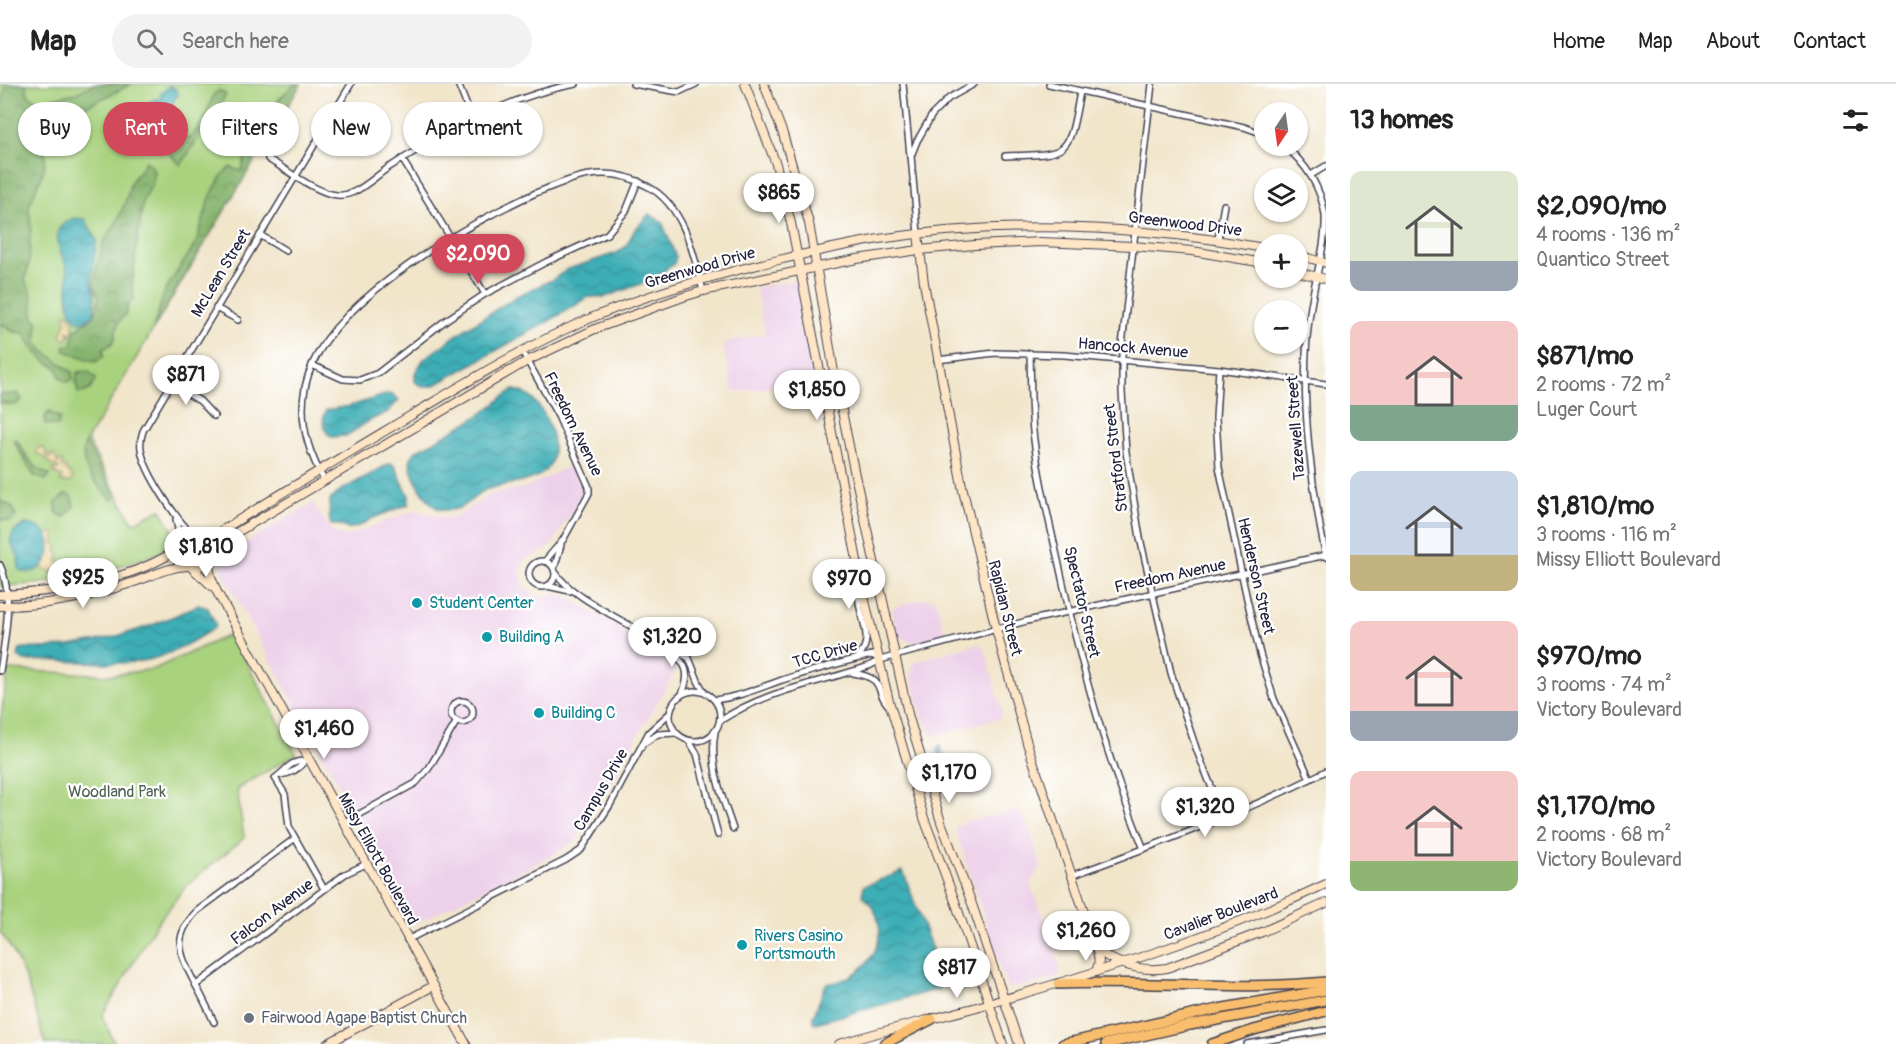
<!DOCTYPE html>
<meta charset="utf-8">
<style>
body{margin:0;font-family:Pangolin,sans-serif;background:#f2f2f2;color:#222;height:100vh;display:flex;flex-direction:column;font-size:22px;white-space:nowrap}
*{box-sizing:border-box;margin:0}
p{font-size:20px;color:#767676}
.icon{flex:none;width:33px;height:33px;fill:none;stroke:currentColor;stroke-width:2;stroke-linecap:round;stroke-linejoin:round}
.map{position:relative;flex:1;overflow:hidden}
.sheet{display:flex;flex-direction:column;background:#fff;width:570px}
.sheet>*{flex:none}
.guide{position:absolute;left:18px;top:18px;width:570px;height:54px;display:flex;gap:12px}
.needle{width:39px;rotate:193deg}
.controls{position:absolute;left:1254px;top:18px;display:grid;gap:12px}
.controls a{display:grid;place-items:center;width:54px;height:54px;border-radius:50%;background:#fff;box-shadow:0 2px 4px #0004;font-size:30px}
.price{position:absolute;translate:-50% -51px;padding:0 14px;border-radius:21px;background:#fff;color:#222;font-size:20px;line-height:39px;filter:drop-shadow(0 2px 3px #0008)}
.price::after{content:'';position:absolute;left:50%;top:36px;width:18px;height:14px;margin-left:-9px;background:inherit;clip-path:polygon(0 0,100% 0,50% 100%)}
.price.current{background:#d1495b;color:#fff}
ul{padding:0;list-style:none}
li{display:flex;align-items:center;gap:18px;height:150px;padding:0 24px}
li span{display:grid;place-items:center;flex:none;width:168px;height:120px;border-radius:12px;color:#555}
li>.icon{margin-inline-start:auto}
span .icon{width:72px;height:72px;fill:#fffc;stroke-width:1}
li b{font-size:26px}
h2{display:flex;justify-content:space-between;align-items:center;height:72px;padding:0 24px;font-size:26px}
.pill{padding:0 21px;border-radius:27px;background:#fff;box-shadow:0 2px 4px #0004;font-size:21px;line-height:54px}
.pill.current{background:#d1495b;color:#fff}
header{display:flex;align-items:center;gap:36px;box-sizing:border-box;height:84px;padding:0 30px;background:#fff;border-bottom:2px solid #e0e0e0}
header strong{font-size:28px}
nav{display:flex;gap:33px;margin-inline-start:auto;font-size:21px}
.search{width:420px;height:54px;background:#f2f2f2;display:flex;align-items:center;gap:15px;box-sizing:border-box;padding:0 21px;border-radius:33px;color:#767676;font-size:22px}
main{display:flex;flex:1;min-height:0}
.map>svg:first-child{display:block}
</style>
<header>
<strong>Map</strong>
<div class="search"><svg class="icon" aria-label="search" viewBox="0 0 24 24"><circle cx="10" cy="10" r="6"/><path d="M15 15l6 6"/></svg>Search here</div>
<nav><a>Home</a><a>Map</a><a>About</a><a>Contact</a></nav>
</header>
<main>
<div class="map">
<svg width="1326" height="960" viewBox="0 0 1326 960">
<defs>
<pattern id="forest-crowns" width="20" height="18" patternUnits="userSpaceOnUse" patternTransform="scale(1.5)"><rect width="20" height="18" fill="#86b46d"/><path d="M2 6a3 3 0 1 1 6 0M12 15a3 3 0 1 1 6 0" fill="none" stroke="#6d925b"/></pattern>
<pattern id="sand-dots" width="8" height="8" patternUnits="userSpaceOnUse" patternTransform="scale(1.5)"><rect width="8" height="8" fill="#eeda9e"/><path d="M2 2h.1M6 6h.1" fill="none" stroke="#ccbb89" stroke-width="1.8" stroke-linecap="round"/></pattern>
<pattern id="water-waves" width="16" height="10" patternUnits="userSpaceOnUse" patternTransform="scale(1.5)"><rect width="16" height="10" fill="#3daeb6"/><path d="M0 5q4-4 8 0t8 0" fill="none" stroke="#338d95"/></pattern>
</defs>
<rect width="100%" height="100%" fill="#fff"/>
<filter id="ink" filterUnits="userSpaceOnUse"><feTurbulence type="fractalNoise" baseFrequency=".0167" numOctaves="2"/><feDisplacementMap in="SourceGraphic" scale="12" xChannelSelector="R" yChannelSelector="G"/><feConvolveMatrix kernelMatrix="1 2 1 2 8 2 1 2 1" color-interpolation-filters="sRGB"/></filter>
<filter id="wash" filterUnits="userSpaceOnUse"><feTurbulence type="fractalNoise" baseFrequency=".008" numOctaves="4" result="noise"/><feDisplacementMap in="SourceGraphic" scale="24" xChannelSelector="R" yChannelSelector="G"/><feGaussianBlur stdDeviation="1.35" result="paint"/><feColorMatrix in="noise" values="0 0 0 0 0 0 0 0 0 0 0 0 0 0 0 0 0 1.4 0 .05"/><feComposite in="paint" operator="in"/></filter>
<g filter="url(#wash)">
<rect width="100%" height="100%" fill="#f1e5ca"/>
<g fill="#edd0e9">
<path d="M794,197l5,6 17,95 -83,10 -10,-47 6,-4 36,-7 -9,-47z"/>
<path d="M572,381l10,24v4l-30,52 -8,6 -15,6 -6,6 -3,9 4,15 12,9 7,1 14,-3 10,3 109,64 2,6 -102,173 -21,14 -140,70 -193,-352 -2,-10 7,-8 86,-51 18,27 8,5 9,1 67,-26 30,8 10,-1 36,-23 36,-7z"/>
<path d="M925,514l11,2 9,35 -32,8 -14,-7 -3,-6 -4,-22z"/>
<path d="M978,560l7,6 17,61 -2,7 -67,18 -11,-20 -11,-39 3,-15z"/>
<path d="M1020,726l12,27 9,30 -11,16 19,49 12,41 -8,6 -40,9 -6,-2 -4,-11 -48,-147 13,-7z"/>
</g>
<g fill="#a9d27e" stroke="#667a5c" stroke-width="1.5">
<path d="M0,0h300l-213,356 46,83 27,-14c10,16 23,28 3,42 -53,21 -106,34 -163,35z"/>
<path d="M231,550l65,120 -59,35 7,49 -57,47 -32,41 -53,90 13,28h-70c-11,-38 -20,-80 -45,-112v-209l8,-53 104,5 42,-6z"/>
</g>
<g fill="url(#forest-crowns)" stroke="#546b54" stroke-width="1.5">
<path d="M6,0h20l2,11 15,9 10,-6 23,-5 19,-9h37l-49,24 -24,19 -8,1 -4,9 -3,33 -15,36 2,20 -2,38 -4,16 7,14 1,21 5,8 -2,19 8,9 28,21 1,8 -6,2 -7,-4 -3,-10 -13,-8 -12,-13 -8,-14 -10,-1 -14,-9v-219l3,-2z"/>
<path d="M295,0h6l-148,245 12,-39 31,-47 14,-46 12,-22 8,-8 11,4c5,-8 2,-18 6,-27 10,-23 30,-44 48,-60z"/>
<path d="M220,6l6,5 -45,70c-21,-16 -20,-28 -6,-48l6,4 -1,14 10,4 14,-20 10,-25z"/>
<path d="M146,77l4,3 4,7 -1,12 -10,18 -6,42 -5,42 2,14c-8,7 -5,7 -9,16 -2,3 -5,4 -6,7 -6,14 1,19 -16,27l1,7 -8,6 -31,-11 -1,-5 8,-1 3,-15 20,-15 4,-18 -6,-14 10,-41 12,-17 10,-22 6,-21z"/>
<path d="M88,287l8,8c-4,9 -7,14 -18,14l-2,-9 1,-12z"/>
<path d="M0,309l4,2 14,-2 4,7 -7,5 -15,-2z"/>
<path d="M49,328l11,6 -2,8 -13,-2v-7z"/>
<path d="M16,355c10,15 16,30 34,36l-4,5 -12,-4 -21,-36z"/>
<path d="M85,358l31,55 -2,3h-2c-17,-17 -35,-33 -27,-58z"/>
<path d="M66,410l6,3 2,10 -10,10 -8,-5v-10z"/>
<path d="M0,417l12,5 4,10 -5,5 -11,-1z"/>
</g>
<g fill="url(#sand-dots)" stroke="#887e6c" stroke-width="1.5">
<path d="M67,229l6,7v11l-2,3 -3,-3 1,5 -3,4 -5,-4 5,-14 -2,-6z"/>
<path d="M39,363l6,2 3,8h2l2,-3 4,3 1,6 5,-2v6h3l2,5 4,2 2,5 -2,3h-11l3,-5 -6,-2 -4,-4v-2l5,1 1,-2 -9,-4 -5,-7 -9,-4z"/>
<path d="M50,449h5v10l3,4 -2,4 4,5 -3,5 7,4 -3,3 -9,4 -11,-4c9,-10 12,-21 6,-34z"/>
</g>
<g fill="url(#water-waves)" stroke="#306878" stroke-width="1.5">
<path d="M170,2l7,4 1,5 -4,4 -4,16 -11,4 -2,10 -5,2 -1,8 -4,2 -3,-2 -2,-15 9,-9h-10l-1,-3 4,-5 11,2v-3h-7v-3l7,-4h5l1,-6z"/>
<path d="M649,130l13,8 14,35 -2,7 -25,17 -44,16h-18c-8,9 -18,10 -27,18l-125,70c-9,2 -14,3 -20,-4v-8l8,-13 36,-27 58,-37 35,-16 16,-11 49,-16 9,-7 8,-15z"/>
<path d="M74,134l11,1 12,21 -6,39 4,15 -1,20 -9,7 -6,1c-16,-11 -9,-36 -12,-53 -3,-11 -12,-24 -9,-36 1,-8 9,-12 16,-15z"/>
<path d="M514,306c28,1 52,60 32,80 -13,14 -44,13 -61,20 -11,6 -21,20 -35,20 -4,0 -9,0 -13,-2 -12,-7 -34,-42 -24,-54 6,-7 13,-8 20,-12 18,-12 38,-20 55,-33 9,-6 16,-14 26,-19z"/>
<path d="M388,310l6,1 5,5 -11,12 -19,9 -23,15 -15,1c-8,-7 -10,-16 -5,-27l24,-4z"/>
<path d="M391,379l4,3 14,30v8l-38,15 -9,6 -14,4 -9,-4h-8l-2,-8 1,-17 11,-10z"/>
<path d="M25,440c44,2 22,61 -6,46l-1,-14 -8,-15 4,-10z"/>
<path d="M198,521l10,3 8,17 -2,3c-19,12 -43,27 -66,32 -37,8 -84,-2 -124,1l-6,-4 2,-8 5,-1c58,2 121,-17 173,-43z"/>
<path d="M940,661l9,27 -3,5 -4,-6 -5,-21z"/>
<path d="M903,787l40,108 -4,10 -123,34 -3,-1v-5l13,-33c45,-5 74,-55 36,-89l2,-9z"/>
</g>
</g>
<g filter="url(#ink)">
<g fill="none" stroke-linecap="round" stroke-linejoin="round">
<g stroke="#413f50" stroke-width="8">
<g id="street">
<path d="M458,0l15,37"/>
<path d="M633,0l46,8 17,-8"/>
<path d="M903,0l7,71"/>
<path d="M1049,0l195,43 20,7"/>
<path d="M1152,0l-30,261v47l4,60 14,86 31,135 26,78 27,67"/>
<path d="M1284,62c22,17 37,42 41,69 1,19 -3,37 -7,55 -5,22 -9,45 -11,68 -6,68 5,152 19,219"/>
<path d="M1005,72c66,-2 63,0 75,-64"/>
<path d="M268,75c18,10 48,34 69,36 19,2 36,-17 51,-27 55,-35 123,-73 188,-84"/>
<path d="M402,75l83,135"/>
<path d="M1311,91l15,-9"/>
<path d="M918,150l-7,-78 6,-15 15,-26 17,-17 25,-14"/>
<path d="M260,151l26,16"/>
<path d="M1218,155l6,-34"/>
<path d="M216,224l22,12"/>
<path d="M522,267l36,65 31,71v6l-26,47 -18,21"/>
<path d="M1030,269c1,29 0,58 4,87 6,48 19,96 29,143 20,91 45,180 81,266"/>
<path d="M937,276l58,-7 69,2 155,14 107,15"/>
<path d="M312,281l31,14 17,1 18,-7 68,-53 39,-26 61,-32 61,-28 19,-23 12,-30"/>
<path d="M1219,285l-3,49 3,49 28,132 13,55 14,45 36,80"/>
<path d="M170,299l30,18 14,15"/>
<path d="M324,396c-21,-37 -29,-77 -11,-117 30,-68 158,-142 225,-171 17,-6 34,-15 52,-17 20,-3 40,1 57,11 37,19 47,68 56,105"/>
<path d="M176,435l5,26"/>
<path d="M195,453c-17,-15 -51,-65 -54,-88 -1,-6 0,-12 2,-18l208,-347"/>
<circle cx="542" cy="490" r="13"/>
<path d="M0,481c14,30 5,74 0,106"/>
<path d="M554,485l7,-24"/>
<path d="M556,489c21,34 125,69 130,98 2,8 -1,16 -4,23"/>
<path d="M547,502l23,5"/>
<path d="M668,564l21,10 10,25 6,10"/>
<path d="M858,573c16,-17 4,-34 1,-54 -1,-6 0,-13 0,-19"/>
<path d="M853,589c36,6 19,18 38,35"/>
<circle cx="695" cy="632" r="25"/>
<path d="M715,616c24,-3 44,-12 67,-20 29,-9 60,-18 90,-25l8,5"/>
<circle cx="462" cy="628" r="11"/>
<path d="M720,637c44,-30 99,-38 149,-55l11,-6 147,-39 299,-66"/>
<path d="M715,648c-6,35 7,64 18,97"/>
<path d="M689,657l8,13 21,81"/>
<path d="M646,658l12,-8 18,-1"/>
<path d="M280,691c11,-1 18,-5 25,-14 -15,-1 -19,10 -30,17l10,16 4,33 35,62"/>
<path d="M343,739l73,-40 13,-15 28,-47"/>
<path d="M1071,792c86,-32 173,-63 255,-105"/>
<path d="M407,856l159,-80 15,-10 29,-45 39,-73 21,-19"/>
<path d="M196,901l149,-111 21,-10"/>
<path d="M214,938c-6,-13 -12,-26 -19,-38 -15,-30 -24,-46 2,-73l97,-72"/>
<path d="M1247,960l79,-14"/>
</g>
</g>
<g stroke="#413f50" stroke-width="10">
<g id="secondary">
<path d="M745,0l31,80 15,59 74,378 24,100 35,117 32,86 47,140"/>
<path d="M764,0l19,50 26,89 25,149 21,103 54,243 32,104 30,79 48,143"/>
<path d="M918,150l6,49 38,203 34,143 31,114 70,207c21,15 45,22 70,18l95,-36 64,-29"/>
<path d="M1298,171l28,8"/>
<path d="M1298,188l28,7"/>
<path d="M200,454c9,5 12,13 8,22l-9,7c-13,2 -26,-11 -17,-24 6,-8 24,-5 36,-10 63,-40 127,-78 192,-117 54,-32 109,-66 167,-92 64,-28 130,-47 197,-63 35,-8 70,-16 105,-22 128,-19 258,-14 385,9"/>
<path d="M210,471l7,-10 12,-8 298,-176 68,-32 88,-32 20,-6 154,-32 62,-9 56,-5 66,-3 92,4 59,5 72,12"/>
<path d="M208,476l3,17 6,15 249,452"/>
<path d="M191,483l21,19"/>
<path d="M0,511c58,-3 131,-14 180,-47"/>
<path d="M0,522c45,0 91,-9 134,-24 18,-6 34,-15 53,-16"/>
<path d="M1096,888l3,-10 -2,-12"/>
<path d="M327,960l106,-58"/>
<path d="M839,960c48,-15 96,-25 145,-39 118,-34 230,-68 342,-121"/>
</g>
</g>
<g stroke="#413f50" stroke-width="12">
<g id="highway">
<path d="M1058,900c89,-4 179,7 268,-2"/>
<path d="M884,960l48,-25"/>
<path d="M1063,960l155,-35 108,-19"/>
<path d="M1106,960l84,-19 136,-25"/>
<path d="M1212,960l42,-14 72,-19"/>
</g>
</g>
<use href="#street" stroke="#fff" stroke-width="5"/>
<use href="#secondary" stroke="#fde5c5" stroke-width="8"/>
<use href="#highway" stroke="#f9be6d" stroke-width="9"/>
</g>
</g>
<g fill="#0f9aa8" stroke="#fff" stroke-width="2">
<circle cx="417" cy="519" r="6"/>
<circle cx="487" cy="553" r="6"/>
<circle cx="539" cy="629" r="6"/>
<circle cx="742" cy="861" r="6"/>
</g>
<circle fill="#6b7280" stroke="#fff" stroke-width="2" cx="249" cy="934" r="6"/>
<g text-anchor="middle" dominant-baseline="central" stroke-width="4.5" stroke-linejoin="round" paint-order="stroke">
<g font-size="16" fill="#22223b" stroke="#fff">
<text transform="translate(1185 140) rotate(7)">Greenwood Drive</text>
<text transform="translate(700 184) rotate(-16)">Greenwood Drive</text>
<text transform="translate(221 189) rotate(-59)">McLean Street</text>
<text transform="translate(1133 264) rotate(5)">Hancock Avenue</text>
<text transform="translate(573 340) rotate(64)">Freedom Avenue</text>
<text transform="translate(1296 344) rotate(-94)">Tazewell Street</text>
<text transform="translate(1116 374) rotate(-97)">Stratford Street</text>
<text transform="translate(1170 492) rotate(-12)">Freedom Avenue</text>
<text transform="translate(1256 492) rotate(77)">Henderson Street</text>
<text transform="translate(1082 518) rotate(77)">Spectator Street</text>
<text transform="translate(1005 524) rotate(76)">Rapidan Street</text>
<text transform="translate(825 570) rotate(-16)">TCC Drive</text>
<text transform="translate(601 706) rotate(-60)">Campus Drive</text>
<text transform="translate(378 775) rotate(61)">Missy Elliott Boulevard</text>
<text transform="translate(272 828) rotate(-37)">Falcon Avenue</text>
<text transform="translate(1221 830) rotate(-21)">Cavalier Boulevard</text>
</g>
<g font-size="16" fill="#0d838f" stroke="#fff" text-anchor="start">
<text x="429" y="519">Student Center</text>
<text x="499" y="553">Building A</text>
<text x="551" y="629">Building C</text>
<text x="754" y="852">Rivers Casino<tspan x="754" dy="18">Portsmouth</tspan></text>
</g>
<g font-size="16" fill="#516052" stroke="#fff">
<text x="117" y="708">Woodland Park</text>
</g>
<g font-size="16" fill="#5b616d" stroke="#fff" text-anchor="start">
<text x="261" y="934">Fairwood Agape Baptist Church</text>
</g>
</g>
</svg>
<div class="controls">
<a><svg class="needle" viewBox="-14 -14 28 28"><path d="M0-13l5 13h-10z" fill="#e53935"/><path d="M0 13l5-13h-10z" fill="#767676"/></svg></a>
<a><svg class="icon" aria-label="layers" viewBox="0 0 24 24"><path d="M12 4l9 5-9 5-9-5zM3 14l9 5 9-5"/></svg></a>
<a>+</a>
<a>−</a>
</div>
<b class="price" style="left:779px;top:140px">$865</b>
<b class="price current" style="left:478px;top:201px">$2,090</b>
<b class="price" style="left:186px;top:322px">$871</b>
<b class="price" style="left:817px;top:337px">$1,850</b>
<b class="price" style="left:206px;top:494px">$1,810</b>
<b class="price" style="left:83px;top:525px">$925</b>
<b class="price" style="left:849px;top:526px">$970</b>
<b class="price" style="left:672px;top:584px">$1,320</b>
<b class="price" style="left:324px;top:676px">$1,460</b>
<b class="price" style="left:949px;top:720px">$1,170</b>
<b class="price" style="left:1205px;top:754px">$1,320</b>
<b class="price" style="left:1086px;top:878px">$1,260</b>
<b class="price" style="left:957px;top:915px">$817</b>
<div class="guide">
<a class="pill">Buy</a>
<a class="pill current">Rent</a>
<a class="pill">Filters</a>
<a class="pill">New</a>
<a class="pill">Apartment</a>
</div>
</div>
<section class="sheet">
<h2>13 homes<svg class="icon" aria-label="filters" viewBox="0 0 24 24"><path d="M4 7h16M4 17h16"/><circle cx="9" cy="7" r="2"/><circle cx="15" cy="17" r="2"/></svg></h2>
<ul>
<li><span style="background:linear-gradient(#dfe7d0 75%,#9aa5b1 0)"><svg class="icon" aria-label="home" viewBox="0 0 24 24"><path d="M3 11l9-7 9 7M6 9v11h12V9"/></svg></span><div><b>$2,090/mo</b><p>4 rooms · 136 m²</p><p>Quantico Street</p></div></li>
<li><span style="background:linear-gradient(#f6c9c9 70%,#7fa58c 0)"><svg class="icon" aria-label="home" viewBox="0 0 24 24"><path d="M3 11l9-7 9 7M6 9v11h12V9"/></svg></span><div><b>$871/mo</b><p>2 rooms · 72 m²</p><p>Luger Court</p></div></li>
<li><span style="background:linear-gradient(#c9d6e8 70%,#c2b280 0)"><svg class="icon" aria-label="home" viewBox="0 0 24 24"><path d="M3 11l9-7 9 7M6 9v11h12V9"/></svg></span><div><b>$1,810/mo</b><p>3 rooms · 116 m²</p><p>Missy Elliott Boulevard</p></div></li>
<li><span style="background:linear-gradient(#f6c9c9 75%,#9aa5b1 0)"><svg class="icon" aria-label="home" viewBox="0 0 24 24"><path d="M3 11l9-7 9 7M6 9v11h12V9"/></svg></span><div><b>$970/mo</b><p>3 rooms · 74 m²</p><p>Victory Boulevard</p></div></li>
<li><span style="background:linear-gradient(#f6c9c9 75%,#8fb573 0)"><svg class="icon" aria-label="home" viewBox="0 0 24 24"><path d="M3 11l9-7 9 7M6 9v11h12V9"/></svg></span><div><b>$1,170/mo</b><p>2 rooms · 68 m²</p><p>Victory Boulevard</p></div></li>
</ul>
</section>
</main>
